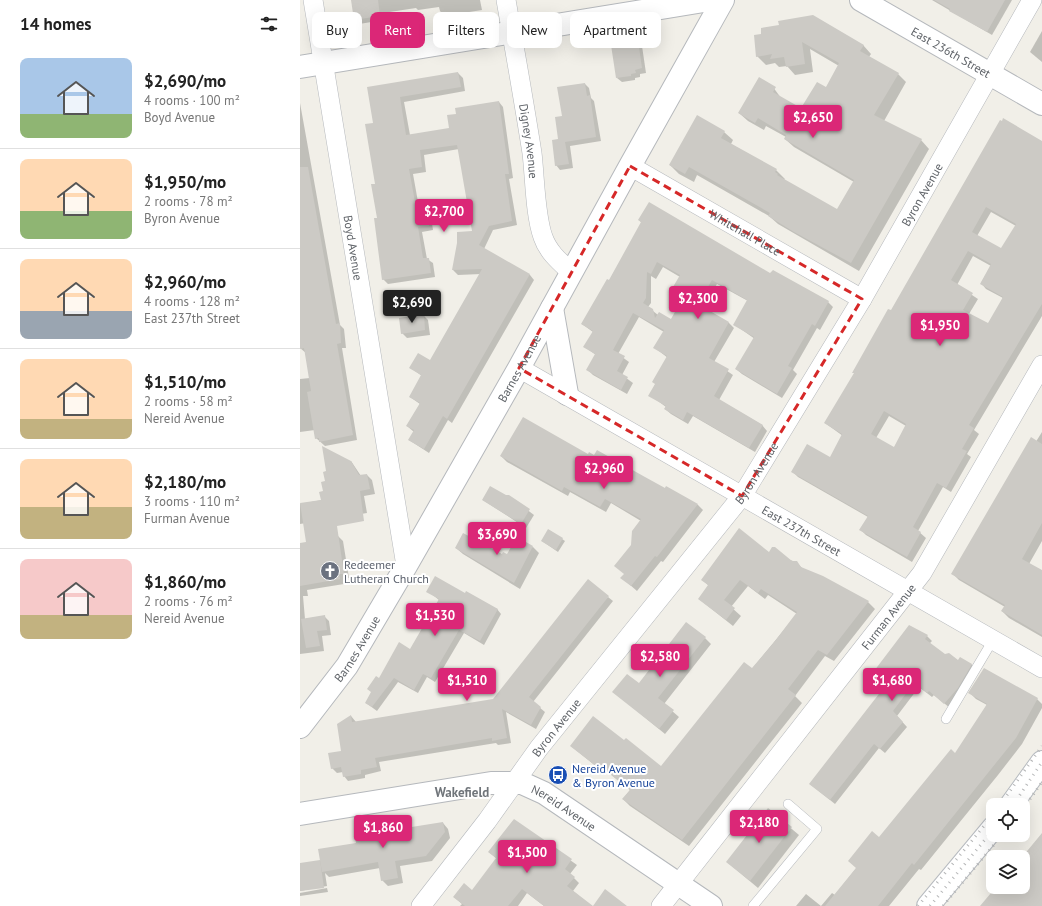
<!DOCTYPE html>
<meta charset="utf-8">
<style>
body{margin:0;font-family:"PT Sans",sans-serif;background:#f6f6f6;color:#222;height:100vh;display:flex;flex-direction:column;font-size:15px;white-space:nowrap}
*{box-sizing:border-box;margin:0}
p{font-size:13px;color:#767676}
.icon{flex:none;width:22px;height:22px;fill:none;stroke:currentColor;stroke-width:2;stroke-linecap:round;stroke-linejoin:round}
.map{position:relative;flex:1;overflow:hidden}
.side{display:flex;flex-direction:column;background:#fff;width:300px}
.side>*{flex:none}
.top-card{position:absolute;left:12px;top:12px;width:380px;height:36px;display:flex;gap:8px}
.controls{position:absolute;left:686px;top:798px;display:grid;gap:8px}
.controls a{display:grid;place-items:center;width:44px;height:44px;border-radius:8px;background:#fff;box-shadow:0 4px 16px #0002;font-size:20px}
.price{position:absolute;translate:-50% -34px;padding:0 9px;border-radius:4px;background:#db2777;color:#fff;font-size:13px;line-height:26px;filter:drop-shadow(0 1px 2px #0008)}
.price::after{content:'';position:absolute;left:50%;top:24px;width:12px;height:9px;margin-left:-6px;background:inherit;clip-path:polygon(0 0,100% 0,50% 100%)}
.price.active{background:#222;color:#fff}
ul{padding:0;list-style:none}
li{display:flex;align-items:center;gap:12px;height:100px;padding:0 20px}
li+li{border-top:1px solid #e0e0e0}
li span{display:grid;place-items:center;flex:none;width:112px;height:80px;border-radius:8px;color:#555}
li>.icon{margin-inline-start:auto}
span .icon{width:48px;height:48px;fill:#fffc;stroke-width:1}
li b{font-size:17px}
h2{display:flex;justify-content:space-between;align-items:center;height:48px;padding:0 20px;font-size:17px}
.chip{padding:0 14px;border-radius:8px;background:#fff;box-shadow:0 4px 16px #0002;font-size:14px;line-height:36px}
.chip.active{background:#db2777;color:#fff}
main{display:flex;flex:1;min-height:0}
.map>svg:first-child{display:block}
</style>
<main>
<section class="side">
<h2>14 homes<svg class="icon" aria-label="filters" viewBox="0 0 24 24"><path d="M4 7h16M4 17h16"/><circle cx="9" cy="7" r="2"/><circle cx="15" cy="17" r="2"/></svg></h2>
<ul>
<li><span style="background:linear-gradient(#a9c7e8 70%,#8fb573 0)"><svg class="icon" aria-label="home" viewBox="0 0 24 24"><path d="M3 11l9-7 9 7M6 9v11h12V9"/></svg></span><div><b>$2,690/mo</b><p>4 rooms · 100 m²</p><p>Boyd Avenue</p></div></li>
<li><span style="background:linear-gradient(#ffd9b3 65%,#8fb573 0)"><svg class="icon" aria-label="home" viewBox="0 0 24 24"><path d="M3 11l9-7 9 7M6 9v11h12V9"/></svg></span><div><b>$1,950/mo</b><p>2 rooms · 78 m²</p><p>Byron Avenue</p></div></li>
<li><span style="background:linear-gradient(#ffd9b3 65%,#9aa5b1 0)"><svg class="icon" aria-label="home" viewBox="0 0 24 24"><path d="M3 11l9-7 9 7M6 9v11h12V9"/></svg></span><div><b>$2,960/mo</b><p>4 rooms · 128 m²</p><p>East 237th Street</p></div></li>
<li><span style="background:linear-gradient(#ffd9b3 75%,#c2b280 0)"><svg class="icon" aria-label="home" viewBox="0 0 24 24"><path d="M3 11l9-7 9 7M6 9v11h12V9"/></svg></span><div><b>$1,510/mo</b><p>2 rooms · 58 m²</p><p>Nereid Avenue</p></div></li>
<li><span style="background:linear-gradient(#ffd9b3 60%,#c2b280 0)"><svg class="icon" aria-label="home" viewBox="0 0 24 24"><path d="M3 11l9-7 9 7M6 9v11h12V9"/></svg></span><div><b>$2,180/mo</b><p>3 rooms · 110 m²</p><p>Furman Avenue</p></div></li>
<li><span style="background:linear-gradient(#f6c9c9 70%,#c2b280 0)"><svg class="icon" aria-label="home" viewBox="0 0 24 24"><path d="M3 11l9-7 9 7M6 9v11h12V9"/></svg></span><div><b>$1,860/mo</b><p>2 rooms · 76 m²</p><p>Nereid Avenue</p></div></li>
</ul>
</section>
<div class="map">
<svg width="742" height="906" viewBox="0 0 742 906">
<rect width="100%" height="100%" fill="#f1efe8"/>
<g fill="#0003" fill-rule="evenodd">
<path d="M52,0h128l2,10 -38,6 -4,-5 -1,-4 -21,3 -2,-2 -33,5 1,7 -25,4 -4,-4z"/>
<path d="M632,0h80l-20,35z"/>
<path d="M742,31v31l-12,-10z"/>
<path d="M455,36l108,9 8,9 -2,3 29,17 8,8 -22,39 37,19 8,9 -70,122 -81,-47 -9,-8 -72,-41 -3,7 -15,-8 -9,-9 54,-33 9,8 -2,4 45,26 9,9 -1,1 54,31 16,-29 -60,-35 -9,-8 1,-2 -20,-11 -2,4 -16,-9 -9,-8 34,-26 8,11 21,12 24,-22 13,-22 -29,-17 3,23 -18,3 -8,-9 -8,1 -4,-4 -9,2 -9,-9z"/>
<path d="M337,42l5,4 4,27 -6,1v3l-5,1v2l-13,2 -5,-4z"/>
<path d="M158,73l5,5 2,13 -61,11 6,33 40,-6 7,-14 42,-13 4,5 10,71 -4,1 8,46 -24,5 -9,19 46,26 4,5 -82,143 -4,-3 -19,33 -20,-13 5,-8 -7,-6 13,-22 -10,-7 12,-21 -11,-8 19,-6 51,-88 -23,1 -5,-5 5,-27 16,-11 -15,-83 -35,6 2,17 -13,2 7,39h7l4,4 2,13 -11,2 5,27 6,4 2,14 -47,7 -5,-5 -5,-60 -3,-95 -7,-36z"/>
<path d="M285,84l4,4 2,10 3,3 7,40 -31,5 3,22 -13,2 -4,-5 7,-48z"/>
<path d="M0,103l40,222 4,4 2,19h-4l15,92 -32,6 -9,-8 -1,-8 -15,2v-53l10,-1 -4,-25 -6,-5z"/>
<path d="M742,141v175l-68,114 5,4 -12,20 4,3 -20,35 -8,-5 -25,44 8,7 -14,24 -46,-27 -5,-5 7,-13 -70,-40 -6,-6 38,-12 13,-23 -18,-13 30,-49 -2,-2 38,-60zM691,212l25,14 -14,24 -25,-14zM673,256l18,10 -10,17 5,6 17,9 -14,27 -20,-11 9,-15 -21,-14zM589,416l17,10 -12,22 -18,-10z"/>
<path d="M339,220l131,54 58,28 5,5 -13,23 -3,-2 -24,42 4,4 -15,24 -40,-24 -6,-5 19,-30 -20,-14 13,-24 -31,-17 -14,24 26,15 5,5 -20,34 19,13 -14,25 43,25 5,6 -12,21 -62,-36 -5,8 -17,-10 -6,-5 1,-2 -16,-12 18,-37 -13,-10 9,-16 -25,-15 -21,37 11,8 -7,13 11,8 -6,11 -34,-19 -5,-5 8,-15 -11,-8 8,-15 -11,-8 27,-43 33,-58zM363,267l17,10 -6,10 11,8 -14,25 -13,-5 -10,-8 3,-4v-27l5,3z"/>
<path d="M123,315l5,5 2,15 -23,3 -5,-5z"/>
<path d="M742,432v109l-13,23 13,7v66l-33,-19 -7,-7 3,-4 -46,-27 -6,-6z"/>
<path d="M288,455l77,34 1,-2 32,18 5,5 -40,52 -2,-1 -24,30 -15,-13 3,-4 7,-28 9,-25 -30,-18 -5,9 -36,-20 -2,4 -61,-34 -6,-6z"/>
<path d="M51,461l10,15 6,-1 5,5 3,14 -11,2 3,17 -67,11v-20l22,-4 4,-18z"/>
<path d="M209,496l25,19 -8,13 -43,-28z"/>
<path d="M249,530l16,11 -7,11 -16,-11z"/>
<path d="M38,536l5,5 6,37 -5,1v5l-37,6 1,6h-5l2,23 19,-3 5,5 2,14 -9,1 2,15 -24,3v-110z"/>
<path d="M233,547l6,6 -19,36 -57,-35 -7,-6 52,7z"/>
<path d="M469,553l27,9 7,7 20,8 45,25 7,7 -41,52 -9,-5 -30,40 7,7 -113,143 -59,-40 -7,-7 7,-9 -25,-20 -2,2 -32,-26 90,22 91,-99 45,-55 -29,-19 -3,4 -17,-13 -17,21 10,9 -8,10 -34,-27 10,-13 -6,-6z"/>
<path d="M128,591l69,18 4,5 -17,31 -20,-12 -29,49 -8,-5 -9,16 -20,-11 -21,29 -11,-8 13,-23 32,-30 28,-50z"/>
<path d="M308,597l5,4 -80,101 12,10 -9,17 -30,-17 5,31 -13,2 -2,-2 -117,19 2,9 -16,4v3l-17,3 -4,-5 -1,-4 -6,1 -5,-5 11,-17 8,-35 5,6 138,-22z"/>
<path d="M610,626l17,10 5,5 -3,3 16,11 13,6 13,3 5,5 -26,39 -16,-13 -2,2 -13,-10 -22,29 10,11 -22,26 -6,-5 -44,56 -25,-20 73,-94z"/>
<path d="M405,638l6,6 -47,60 15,13 -14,17 -51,-42 25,-8z"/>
<path d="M684,669l53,30 5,5v4l-20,36 -24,31 -77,95 -2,-1 -30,37h-93l10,-12 15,12 11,-13 3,2 45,-57 76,-84 31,-49 -11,-6 -6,-6z"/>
<path d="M468,809l31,26 -41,53 -31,-26z"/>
<path d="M214,820l63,45 -7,9 9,9 -6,8 18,15h-47l-17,-13 -9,13h-58l2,-2 -8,-7 18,-6 25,-32 -8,-7z"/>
<path d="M143,823l5,6 2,9 -18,23 -32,5 3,17 -15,3 -6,-6 -2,-12 -51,9 -4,-4 2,13 -27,5v-27l19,-3 38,-18z"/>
<path d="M27,888l1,4 -28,4v-3z"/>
</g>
<g fill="#cccac5" fill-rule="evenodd">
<path d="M51,0h27l2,16 -26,4z"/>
<path d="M634,0h71l-18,32 -38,-21 1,-2z"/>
<path d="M513,15l51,30 -4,6 39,22 -25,42 48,24 -71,124 -57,-31 -26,-16 2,-3 -81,-46 -4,7 -16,-9 28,-50 28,16 -4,7 56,31 -2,3 3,2 -1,1 60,34 17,-29 -70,-41 2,-4 -28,-17 -3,5 -17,-10 21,-36 17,10 -3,5 28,16 16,-26 9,5 13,-24 -37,-21 3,22 -19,3 -2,-10 -14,2 2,-5 -16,3 -2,-22 7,-1v-6l18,-3 -1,-4z"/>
<path d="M338,40l4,28 -7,2 1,3 -5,1v2l-15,2 -5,-33z"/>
<path d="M158,72l3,15 -61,10 6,38 43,-7 -2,-13 9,-1 -1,-6 44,-7 10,73h-4l7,47 -23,5 -10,19 51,29 -83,145 -4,-3 -19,33 -16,-9 6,-10 -8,-4 14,-23 -11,-6 12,-22 -12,-7 9,-15 12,7 52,-91 -30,1 5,-27v-11l15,-1 -15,-86 -37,5 2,17 -13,2 8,44 10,-2 2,15 -11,1 5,31h6l2,15 -49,7 -8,-62h3l-6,-34h4l-10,-60 8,-1 -6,-36z"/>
<path d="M285,83l2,13 3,-1 6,42 -31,5 4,22 -14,2 -3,-26 6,-1 -3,-22 7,-1 -5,-29z"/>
<path d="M703,118l39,23v163l-73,121 5,3 -12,21 5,2 -21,37 -9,-5 -24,44 8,5 -14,25 -48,-27 9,-14 -77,-44 16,-28 23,13 12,-23 -18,-11 30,-50h-2l36,-64 3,1 109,-190 2,1zM686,207l30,17 -15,24 -29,-16zM668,251l23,13 -11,20 23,13 -15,26 -25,-13 10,-17 -22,-13zM584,411l22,13 -12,23 -23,-13z"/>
<path d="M0,167h8l28,157 4,-1 1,20 -4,1 16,91 -34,7v-4l-4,1 -8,-47 4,-1 -7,-43 -4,1z"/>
<path d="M349,202l121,71 3,-3 56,31 -14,25 -3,-2 -24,42 4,2 -15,26 -42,-25 19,-32 -21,-12 14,-25 -35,-20 -14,24 31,18 -20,36 20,11 -15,27 49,29 -14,23 -62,-36 -4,8 -19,-11 2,-3 -18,-10 7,-12 -3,-2 15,-26 -14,-8 11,-18 -31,-17 -20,37 12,6 -8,15 11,6 -7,13 -35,-20 9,-16 -12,-7 10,-16 -12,-7 26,-45 2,1 32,-58 -3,-2zM357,262l23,13 -7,12 12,7 -14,25 -12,-7 -4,6 -2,-9 -10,-6 3,-5 1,-26 4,2z"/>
<path d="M124,314l1,16 -24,4 -2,-16z"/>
<path d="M223,417l65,37 1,-2 5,3 3,-5 48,27 20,11 1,-2 32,18 -41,53 -2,-1 -24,30 -11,-8 4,-4 -10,-8 17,-21 1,-14 9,-12 -36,-20 -5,8 -36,-20 -2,4 -62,-35z"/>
<path d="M731,437l11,7v79l-20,36 20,11v65l-41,-24 4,-6 -54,-31z"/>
<path d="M22,446l29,15 8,14 8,-1 3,15 -10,2 4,30 -27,5 7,48h-5l1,5 -40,7v-43l6,-1 -6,-39 21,-3 -2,-8 4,-1 -2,-9 4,-1 -2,-9 3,-1z"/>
<path d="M190,486l16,9h3l21,14 -9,15 -39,-24z"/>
<path d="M439,528l30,24 3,-5h3l17,14h5l4,6 22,9 46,25 -42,54 -9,-5 -30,39 8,6 -114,145 -60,-41 8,-9 -32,-26 -2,2 -26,-20 23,-30 31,24 2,-2 35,28 83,-104 8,6 23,-27 22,-29 -36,-23 -3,4 -18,-13 -16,20 11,8 -9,12 -28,-21 10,-14 -7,-5z"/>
<path d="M248,529l15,9 -7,12 -15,-9z"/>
<path d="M163,533l39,21 1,-2 4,2 10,-17 16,9 -19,37 -59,-35z"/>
<path d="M135,576l30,17 1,-2 32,18 -18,32 -21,-11 -28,48 -8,-4 -9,16 -20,-12 -22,29 -7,-4 6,-11 -4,-3 9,-13 3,2 20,-36 11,7 29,-50 -13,-7z"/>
<path d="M288,579l21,17 -80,101 12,10 -10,18 -29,-16 5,29 -15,3v-3l-117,20 2,9 -16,3v4l-18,3 -2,-10 -10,2 -3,-16 13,-2 -4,-27 14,-9 1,7 141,-23z"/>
<path d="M25,615l2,15 -10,1 3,15 -14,2 -5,-29z"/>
<path d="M386,622l20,15 -48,61 16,12 -15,19 -47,-37 15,-18 12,9z"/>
<path d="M609,625l19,10 -3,4 20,15 4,-1 9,7 2,-3 12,7 -14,24 -14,16 -15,-13 -2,2 -13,-10 -21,28 10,11 -23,27 -6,-5 -44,56 -21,-16 73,-94 -14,-11z"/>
<path d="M684,668l54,30 -22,40 -102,127 -2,-2 -34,43h-53l31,-38 -8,-7 24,-30 7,6 72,-88 4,4 32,-49 -19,-11z"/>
<path d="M468,808l24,19 -42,54 -24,-19z"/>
<path d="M214,819l58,40 -7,10 10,8 -8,9 26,20 12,-17 22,17h-83l-22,-17 -14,17h-43l-12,-9 11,-14 8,7 24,-32 -8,-6z"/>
<path d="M143,822l2,10 -19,24 -31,5 3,17 -17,3 -3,-19 -56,10 -4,-23 38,-6 -1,-7z"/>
<path d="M742,833v73h-62l16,-19h27v-31z"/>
<path d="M20,860l4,28 -24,3v-28z"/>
</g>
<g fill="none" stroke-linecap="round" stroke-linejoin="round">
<g stroke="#b5b8bc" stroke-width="10">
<g id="service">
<path d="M646,719l47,-79"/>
<path d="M453,906l64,-77 -29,-25"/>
</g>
</g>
<g stroke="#b5b8bc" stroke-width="20">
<g id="minor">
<path id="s1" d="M13,0l93,566"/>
<path id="s2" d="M206,0c9,51 18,102 26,153 3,25 3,62 11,84 5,15 17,25 28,35"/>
<path id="s3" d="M330,166l232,133"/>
<path id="s4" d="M219,368l523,300"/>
<path id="s5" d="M121,906l66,-85 52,-73 203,-252 120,-197 170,-299"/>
<path id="s6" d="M361,906l261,-333 120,-208"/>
</g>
</g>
<g stroke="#b5b8bc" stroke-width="24">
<g id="tertiary">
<path id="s7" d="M561,0l181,104"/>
<path d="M0,67l410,-67"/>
<path d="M252,308l15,86"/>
<path id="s8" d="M0,727l47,-61 59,-100 113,-198 111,-202 93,-166"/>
<path id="s9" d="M0,814l191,-31h31l22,10 167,113"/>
</g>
</g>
<g stroke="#b6babf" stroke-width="24">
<g id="secondary">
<path d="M711,805l31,-43"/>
<path d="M628,906l65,-78"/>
</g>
</g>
<use href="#service" stroke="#fff" stroke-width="9"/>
<use href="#minor" stroke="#fff" stroke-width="19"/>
<use href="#tertiary" stroke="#fff" stroke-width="22"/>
<use href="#secondary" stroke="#fff" stroke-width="22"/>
<g stroke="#b6b7b8" stroke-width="3" stroke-dasharray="1 5" stroke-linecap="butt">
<path d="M700,805l42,-59"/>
<path d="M713,805l29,-43"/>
<path d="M723,809l19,-27"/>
<path d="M618,906l75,-91"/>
<path d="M630,906l63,-76"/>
<path d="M643,906l59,-71"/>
</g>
</g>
<path fill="none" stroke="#d62828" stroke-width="3" stroke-dasharray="8 5" stroke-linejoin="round" d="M330,166l232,133 -120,197 -223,-128z"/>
<defs>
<g id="church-disc" transform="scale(1)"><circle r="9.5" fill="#6b7280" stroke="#fff"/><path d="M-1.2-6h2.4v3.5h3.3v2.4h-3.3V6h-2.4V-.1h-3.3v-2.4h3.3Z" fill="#fff"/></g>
<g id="bus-disc" transform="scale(1)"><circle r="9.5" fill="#1a4fb4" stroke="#fff"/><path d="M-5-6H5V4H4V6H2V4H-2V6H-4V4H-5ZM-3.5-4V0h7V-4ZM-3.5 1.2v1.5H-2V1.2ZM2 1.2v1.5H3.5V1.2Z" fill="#fff"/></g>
</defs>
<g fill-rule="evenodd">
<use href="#church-disc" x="30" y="571"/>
<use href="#bus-disc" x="258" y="775"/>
</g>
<g text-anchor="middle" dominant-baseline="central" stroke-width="4" stroke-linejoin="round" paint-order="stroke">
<g font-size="12" fill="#5f6368" stroke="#fff">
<text stroke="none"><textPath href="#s7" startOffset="104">East 236th Street</textPath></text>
<text stroke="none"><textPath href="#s2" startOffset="143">Digney Avenue</textPath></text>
<text stroke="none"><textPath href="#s5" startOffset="872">Byron Avenue</textPath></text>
<text stroke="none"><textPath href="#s3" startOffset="133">Whitehall Place</textPath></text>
<text stroke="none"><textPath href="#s1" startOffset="251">Boyd Avenue</textPath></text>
<text stroke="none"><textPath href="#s8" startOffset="421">Barnes Avenue</textPath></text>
<text stroke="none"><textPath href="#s5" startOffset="548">Byron Avenue</textPath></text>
<text stroke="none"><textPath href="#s4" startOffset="326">East 237th Street</textPath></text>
<text stroke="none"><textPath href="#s6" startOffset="368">Furman Avenue</textPath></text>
<text stroke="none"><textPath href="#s8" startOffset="97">Barnes Avenue</textPath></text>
<text stroke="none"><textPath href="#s5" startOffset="224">Byron Avenue</textPath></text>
<text stroke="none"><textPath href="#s9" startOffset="273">Nereid Avenue</textPath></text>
</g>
<g font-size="12" fill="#5b616d" stroke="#fff" text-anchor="start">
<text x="44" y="564">Redeemer<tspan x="44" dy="14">Lutheran Church</tspan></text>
</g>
<g font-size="12" fill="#164399" stroke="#fff" text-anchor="start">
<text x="272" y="768">Nereid Avenue<tspan x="272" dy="14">&amp; Byron Avenue</tspan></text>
</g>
<g font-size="13" font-weight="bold" fill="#70757a" stroke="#fff">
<text x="162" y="792">Wakefield</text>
</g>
</g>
</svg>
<div class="controls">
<a><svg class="icon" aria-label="locate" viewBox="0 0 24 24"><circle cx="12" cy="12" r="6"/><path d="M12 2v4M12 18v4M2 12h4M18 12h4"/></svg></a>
<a><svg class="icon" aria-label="layers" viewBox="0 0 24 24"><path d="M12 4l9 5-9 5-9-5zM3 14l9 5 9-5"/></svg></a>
</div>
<b class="price" style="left:513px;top:139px">$2,650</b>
<b class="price" style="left:144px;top:233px">$2,700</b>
<b class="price" style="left:398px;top:320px">$2,300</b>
<b class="price active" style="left:112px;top:324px">$2,690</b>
<b class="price" style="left:640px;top:347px">$1,950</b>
<b class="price" style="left:304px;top:490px">$2,960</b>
<b class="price" style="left:197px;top:556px">$3,690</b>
<b class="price" style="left:135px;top:637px">$1,530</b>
<b class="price" style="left:360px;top:678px">$2,580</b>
<b class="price" style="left:167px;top:702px">$1,510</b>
<b class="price" style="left:592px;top:702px">$1,680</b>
<b class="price" style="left:459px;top:844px">$2,180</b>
<b class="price" style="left:83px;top:849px">$1,860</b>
<b class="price" style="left:227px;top:874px">$1,500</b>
<div class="top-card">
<a class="chip">Buy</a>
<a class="chip active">Rent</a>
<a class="chip">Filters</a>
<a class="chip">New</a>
<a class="chip">Apartment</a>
</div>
</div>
</main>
